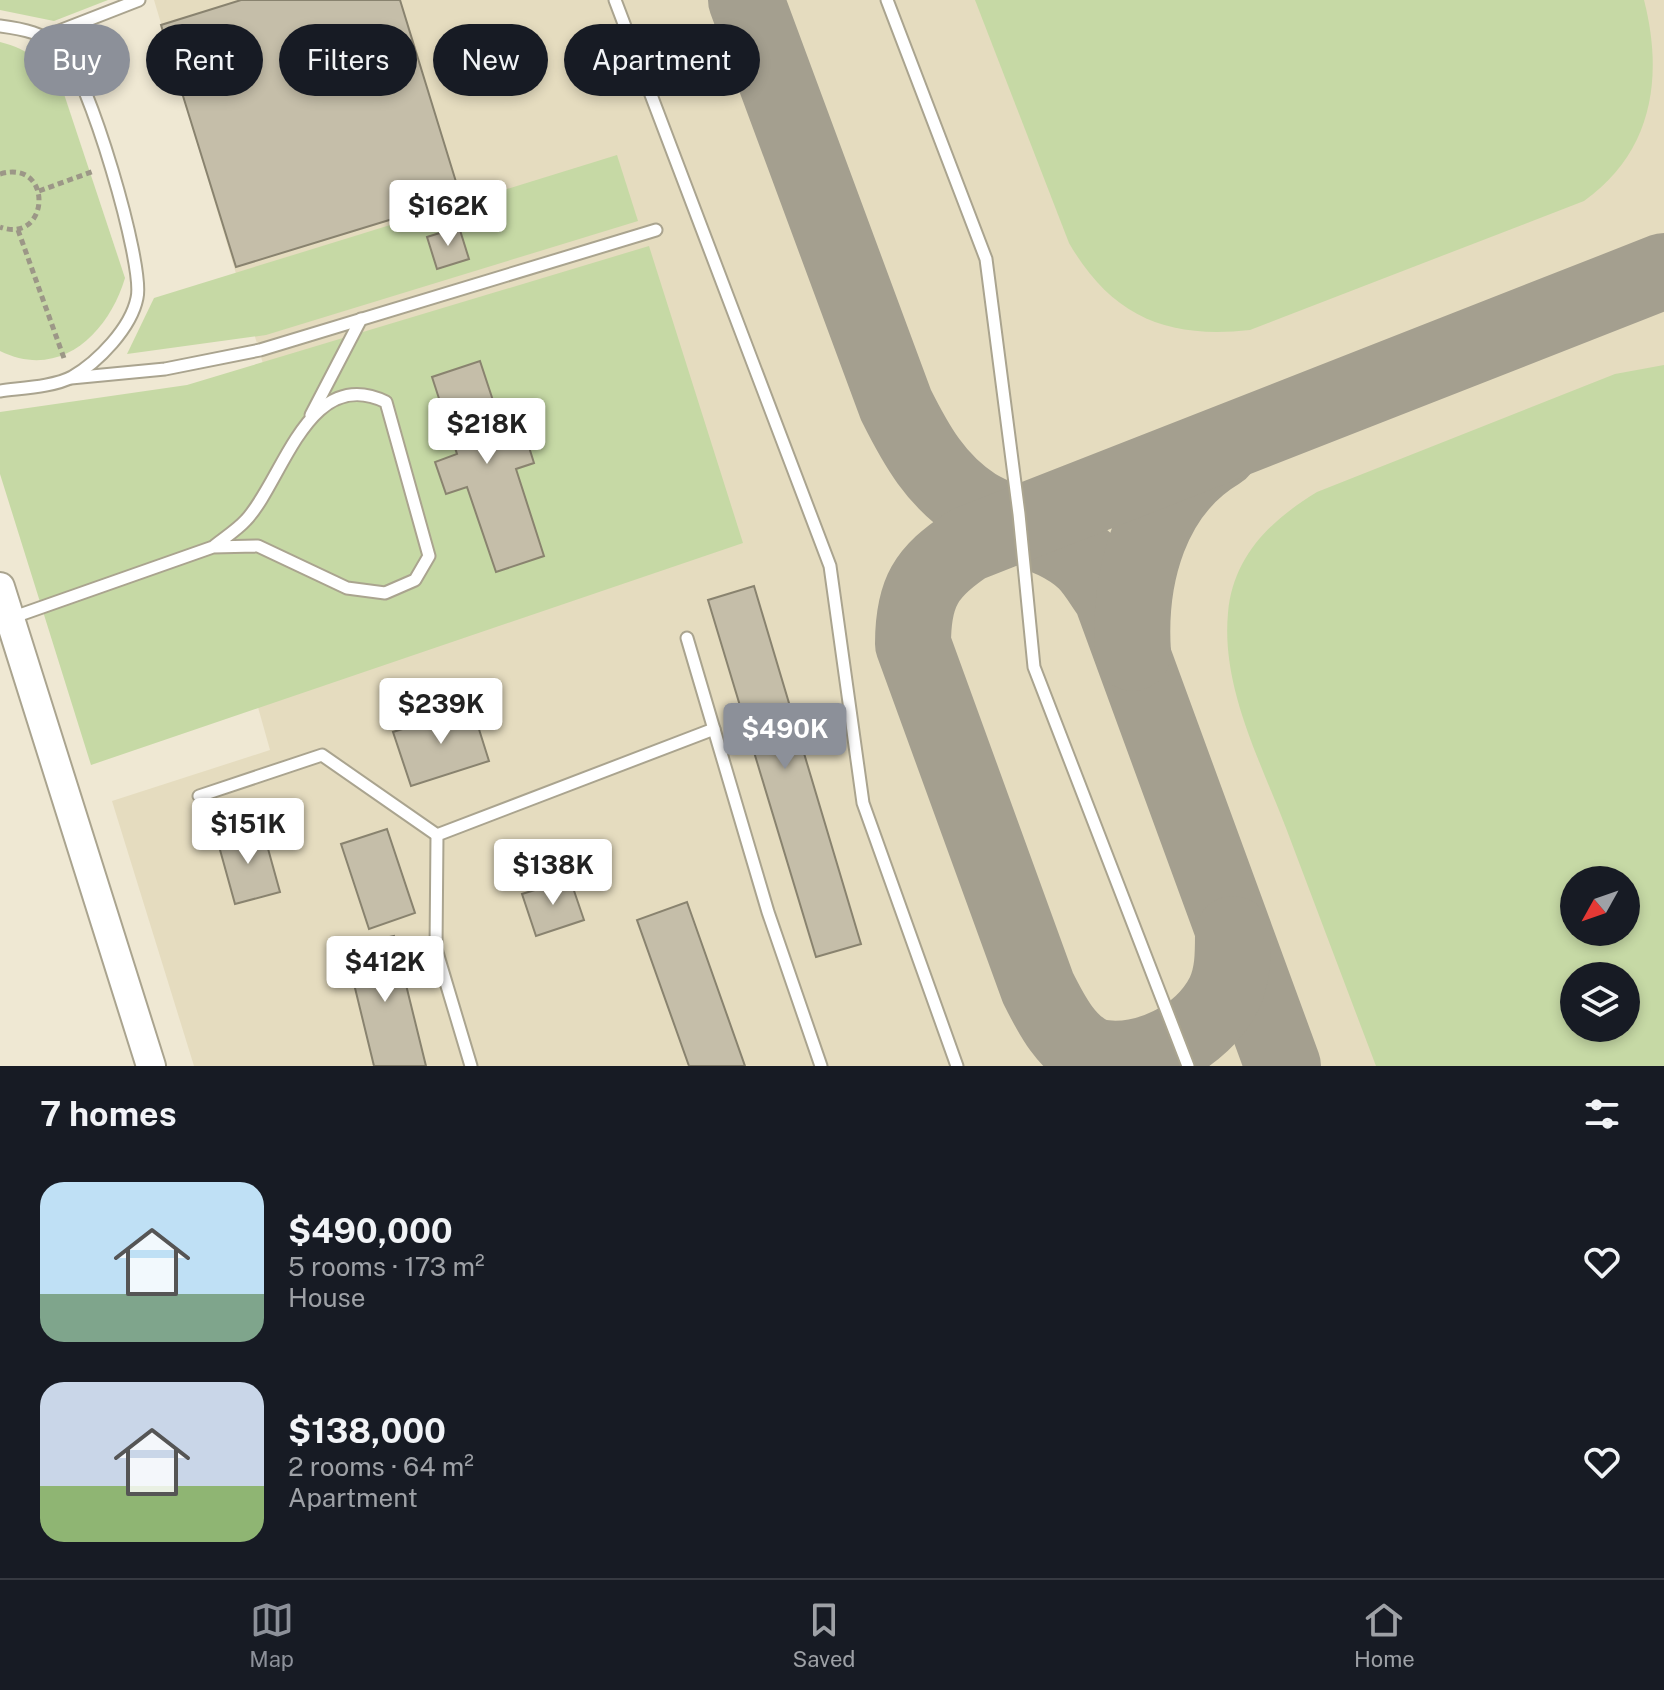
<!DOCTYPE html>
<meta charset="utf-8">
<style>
body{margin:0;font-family:"Public Sans",sans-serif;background:#242831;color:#f1f3f6;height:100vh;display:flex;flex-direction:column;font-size:30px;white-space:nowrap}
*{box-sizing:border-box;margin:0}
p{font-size:26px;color:#9ea1a6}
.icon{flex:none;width:44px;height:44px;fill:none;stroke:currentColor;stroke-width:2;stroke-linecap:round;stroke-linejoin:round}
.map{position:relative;height:1066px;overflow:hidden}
.panel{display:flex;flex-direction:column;background:#171b24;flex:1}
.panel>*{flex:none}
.hud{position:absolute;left:24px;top:24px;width:800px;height:72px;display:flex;gap:16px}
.needle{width:52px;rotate:230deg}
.tools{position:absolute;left:1560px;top:866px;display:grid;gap:16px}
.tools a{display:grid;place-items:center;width:80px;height:80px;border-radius:50%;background:#171b24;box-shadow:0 4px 12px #0003;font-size:40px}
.price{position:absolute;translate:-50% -68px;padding:0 18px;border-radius:8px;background:#fff;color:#222;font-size:26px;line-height:52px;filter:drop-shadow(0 2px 4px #0008)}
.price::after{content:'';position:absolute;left:50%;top:48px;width:24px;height:18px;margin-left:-12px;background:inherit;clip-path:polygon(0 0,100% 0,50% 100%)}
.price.active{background:#8c9099;color:#fff}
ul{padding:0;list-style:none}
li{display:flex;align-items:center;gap:24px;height:200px;padding:0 40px}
li span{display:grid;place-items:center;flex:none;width:224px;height:160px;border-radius:24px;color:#555}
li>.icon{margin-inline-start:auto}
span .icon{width:96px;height:96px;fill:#fffc;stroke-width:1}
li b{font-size:34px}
h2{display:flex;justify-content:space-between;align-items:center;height:96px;padding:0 40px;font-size:34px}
.pill{padding:0 28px;border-radius:36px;background:#171b24;box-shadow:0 4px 12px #0003;font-size:28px;line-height:72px}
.pill.active{background:#8c9099;color:#fff}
.menu{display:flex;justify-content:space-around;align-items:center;height:112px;border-top:2px solid #363941;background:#171b24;font-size:22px;color:#9ea1a6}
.menu a{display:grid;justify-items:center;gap:4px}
.menu .active{color:#8c9099}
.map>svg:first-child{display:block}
</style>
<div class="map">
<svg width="1664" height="1066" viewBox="0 0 1664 1066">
<rect width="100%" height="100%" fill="#efe8d3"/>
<path fill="#e5dcbf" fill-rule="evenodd" d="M154,0h1510v1066h-1470l-82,-265 158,-51 -57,-203 60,-150zM1574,880h52v52h-52zM1574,976h52v52h-52z"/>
<g fill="#c6d9a5" fill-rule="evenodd">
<path d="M0,0h108l-54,21 -54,-11z"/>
<path d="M975,0h669c20,78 8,153 -60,201l-334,129c-83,9 -138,-13 -181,-87z"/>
<path d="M0,42c29,7 46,22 62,46l63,190c-16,54 -64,103 -125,73z"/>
<path d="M617,155l21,66 -372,114 -139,19 27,-56z"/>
<path d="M649,246l94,297 -652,222 -91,-291v-62l187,-27z"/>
<path d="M1664,365v701h-288c-30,-79 -60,-159 -90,-238 -26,-68 -65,-141 -58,-215 5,-57 43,-93 89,-121l298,-118zM1574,880h52v52h-52zM1574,976h52v52h-52z"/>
</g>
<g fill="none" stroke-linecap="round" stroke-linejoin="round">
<g stroke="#a49f8f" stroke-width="76">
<path d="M746,0l150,405c20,40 40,76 79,101 34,21 80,27 110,55 10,10 18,24 26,35l172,470"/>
<path d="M1133,653c-5,-76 17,-161 87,-202"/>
<path d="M1233,934c0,21 0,41 -9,60 -22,43 -78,72 -128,63 -29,-11 -45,-43 -58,-69l-125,-344c0,-52 13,-72 55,-100l696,-273"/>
</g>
</g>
<g fill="#c5bea9" stroke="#89836f" stroke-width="2">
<path d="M241,0h159l61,198 -225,69 -75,-242z"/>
<path d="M459,227l10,32 -32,10 -10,-32z"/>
<path d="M480,361l25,76 19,-6 10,32 -18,6 28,87 -48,16 -29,-85 -21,7 -11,-32 22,-8 -25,-77z"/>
<path d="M754,586l107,358 -45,13 -108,-357z"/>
<path d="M472,707l17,54 -78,25 -18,-54z"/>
<path d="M262,827l18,65 -45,12 -18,-65z"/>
<path d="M387,829l28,84 -46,16 -28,-85z"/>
<path d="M570,879l14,41 -48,16 -14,-42z"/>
<path d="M687,902l58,164h-56l-52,-146z"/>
<path d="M394,936l32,130h-52l-29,-119z"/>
</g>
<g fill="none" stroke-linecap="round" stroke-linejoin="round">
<g stroke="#aaa48f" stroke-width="15">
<g id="service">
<path d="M615,0l215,566 33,237 94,263"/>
<path d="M887,0l99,259 33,255 15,153 154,399"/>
<path d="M0,26c23,3 44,7 62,23 25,22 83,216 75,249 -6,30 -39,64 -65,79 -19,10 -51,11 -72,14"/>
<path d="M44,37l95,-37"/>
<path d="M71,378l94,-9 95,-19 396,-120"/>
<path d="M311,415l50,-96"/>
<path d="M11,618l202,-71 45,-1 89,42 38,5 30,-13 14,-24 -43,-154c-78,-38 -103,79 -140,118 -9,10 -22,18 -33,27"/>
<path d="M687,638l81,274 53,154"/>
<path d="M199,796l123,-41 115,80"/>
<path d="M471,1066l-35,-117 1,-114 277,-106"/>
</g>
</g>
<g stroke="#aaa48f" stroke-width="32">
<path id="tertiary" d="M0,587l151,479"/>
</g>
<g stroke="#9c9787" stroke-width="5" stroke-dasharray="6 4" stroke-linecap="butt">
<path d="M0,174c54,-16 50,71 0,53"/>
<path d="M39,191l55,-20"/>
<path d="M18,230l47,131"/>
</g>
<use href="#service" stroke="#fff" stroke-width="11"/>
<use href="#tertiary" stroke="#fff" stroke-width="28"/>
</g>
</svg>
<div class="tools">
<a><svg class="needle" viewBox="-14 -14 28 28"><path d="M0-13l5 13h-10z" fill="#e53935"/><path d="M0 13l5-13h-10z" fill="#9ea1a6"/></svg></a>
<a><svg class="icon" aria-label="layers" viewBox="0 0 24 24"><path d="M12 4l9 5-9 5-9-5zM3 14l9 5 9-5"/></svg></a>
</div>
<b class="price" style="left:448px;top:248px">$162K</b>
<b class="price" style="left:487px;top:466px">$218K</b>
<b class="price" style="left:441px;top:746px">$239K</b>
<b class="price active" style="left:785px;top:771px">$490K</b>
<b class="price" style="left:248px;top:866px">$151K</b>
<b class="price" style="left:553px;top:907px">$138K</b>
<b class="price" style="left:385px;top:1004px">$412K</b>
<div class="hud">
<a class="pill active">Buy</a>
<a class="pill">Rent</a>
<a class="pill">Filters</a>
<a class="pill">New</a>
<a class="pill">Apartment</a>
</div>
</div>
<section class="panel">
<h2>7 homes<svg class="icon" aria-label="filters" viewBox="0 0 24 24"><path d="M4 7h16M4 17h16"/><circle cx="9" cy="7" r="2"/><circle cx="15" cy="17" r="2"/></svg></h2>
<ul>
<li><span style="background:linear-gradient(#bfe0f5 70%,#7fa58c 0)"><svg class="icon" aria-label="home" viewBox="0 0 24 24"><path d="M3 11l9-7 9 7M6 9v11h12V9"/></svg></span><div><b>$490,000</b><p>5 rooms · 173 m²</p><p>House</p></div><svg class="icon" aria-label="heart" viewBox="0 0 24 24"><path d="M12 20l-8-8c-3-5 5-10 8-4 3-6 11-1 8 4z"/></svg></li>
<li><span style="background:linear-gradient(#c9d6e8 65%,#8fb573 0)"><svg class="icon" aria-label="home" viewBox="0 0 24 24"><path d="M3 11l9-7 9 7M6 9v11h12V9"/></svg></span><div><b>$138,000</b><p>2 rooms · 64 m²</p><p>Apartment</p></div><svg class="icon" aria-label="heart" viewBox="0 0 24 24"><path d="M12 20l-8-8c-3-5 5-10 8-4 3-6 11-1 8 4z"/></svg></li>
</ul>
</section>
<nav class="menu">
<a class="active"><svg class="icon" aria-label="map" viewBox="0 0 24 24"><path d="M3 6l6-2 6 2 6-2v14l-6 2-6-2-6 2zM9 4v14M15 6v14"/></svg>Map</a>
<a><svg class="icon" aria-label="saved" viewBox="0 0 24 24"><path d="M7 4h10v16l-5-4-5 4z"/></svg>Saved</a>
<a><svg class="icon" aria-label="home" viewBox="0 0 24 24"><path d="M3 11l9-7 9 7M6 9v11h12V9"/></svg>Home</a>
</nav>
